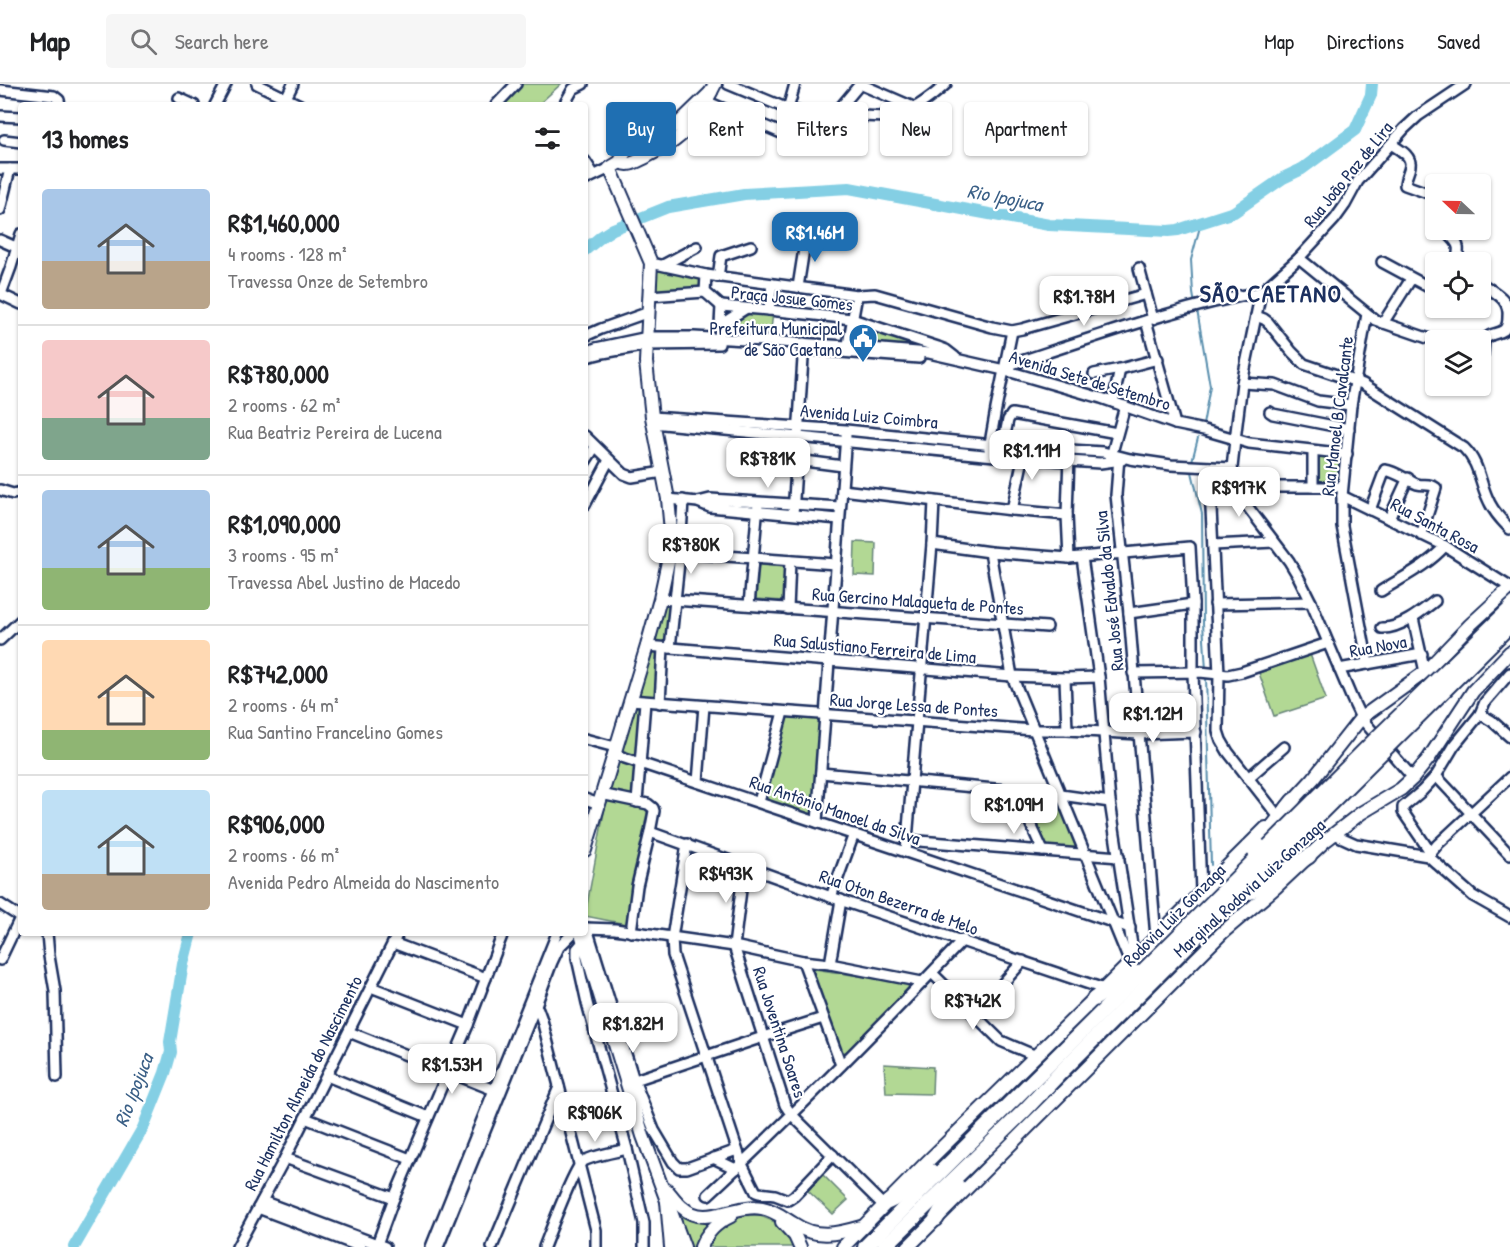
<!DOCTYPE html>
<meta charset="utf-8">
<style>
body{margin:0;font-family:"Patrick Hand",sans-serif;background:#f6f6f6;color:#202124;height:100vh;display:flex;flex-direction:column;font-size:22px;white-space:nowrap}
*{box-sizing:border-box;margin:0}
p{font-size:20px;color:#757577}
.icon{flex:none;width:33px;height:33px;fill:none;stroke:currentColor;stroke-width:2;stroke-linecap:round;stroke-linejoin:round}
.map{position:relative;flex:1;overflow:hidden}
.details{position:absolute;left:18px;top:18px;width:570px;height:834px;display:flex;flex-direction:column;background:#fff;border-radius:6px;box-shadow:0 2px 4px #0004}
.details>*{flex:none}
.top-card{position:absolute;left:606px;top:18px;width:570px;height:54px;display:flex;gap:12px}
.needle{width:39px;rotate:292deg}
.tools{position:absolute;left:1425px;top:90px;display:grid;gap:12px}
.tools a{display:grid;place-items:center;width:66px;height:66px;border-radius:6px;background:#fff;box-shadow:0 2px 4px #0004;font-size:30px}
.price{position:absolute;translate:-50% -51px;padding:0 14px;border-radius:12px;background:#fff;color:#222;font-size:20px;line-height:39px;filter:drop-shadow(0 2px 3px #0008)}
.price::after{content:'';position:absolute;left:50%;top:36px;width:18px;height:14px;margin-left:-9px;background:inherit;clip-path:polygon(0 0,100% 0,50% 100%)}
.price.active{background:#1f6fb2;color:#fff}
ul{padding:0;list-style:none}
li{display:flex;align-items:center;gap:18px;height:150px;padding:0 24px}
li+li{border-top:2px solid #e0e0e0}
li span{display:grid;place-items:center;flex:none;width:168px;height:120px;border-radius:6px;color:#555}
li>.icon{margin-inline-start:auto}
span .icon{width:72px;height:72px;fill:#fffc;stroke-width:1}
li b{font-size:26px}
h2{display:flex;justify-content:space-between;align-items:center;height:72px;padding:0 24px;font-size:26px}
.pill{padding:0 21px;border-radius:6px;background:#fff;box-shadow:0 2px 4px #0004;font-size:21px;line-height:54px}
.pill.active{background:#1f6fb2;color:#fff}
header{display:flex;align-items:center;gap:36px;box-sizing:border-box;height:84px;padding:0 30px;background:#fff;border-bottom:2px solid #e0e0e0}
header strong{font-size:28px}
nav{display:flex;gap:33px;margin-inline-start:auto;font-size:21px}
.search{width:420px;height:54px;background:#f6f6f6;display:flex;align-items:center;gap:15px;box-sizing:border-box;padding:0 21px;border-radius:6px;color:#757577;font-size:22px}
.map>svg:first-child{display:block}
</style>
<header>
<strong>Map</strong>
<div class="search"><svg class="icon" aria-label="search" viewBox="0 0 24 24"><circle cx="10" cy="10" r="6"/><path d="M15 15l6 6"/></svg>Search here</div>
<nav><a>Map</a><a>Directions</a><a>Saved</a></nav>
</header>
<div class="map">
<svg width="1510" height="1163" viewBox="0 0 1510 1163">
<rect width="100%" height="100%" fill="#fff"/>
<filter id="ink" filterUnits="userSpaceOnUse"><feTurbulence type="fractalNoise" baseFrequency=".0167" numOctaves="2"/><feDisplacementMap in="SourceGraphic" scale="12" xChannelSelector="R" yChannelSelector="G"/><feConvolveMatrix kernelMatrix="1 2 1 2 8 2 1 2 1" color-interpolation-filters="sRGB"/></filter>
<g filter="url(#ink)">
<g fill="#b2d894" stroke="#668479" stroke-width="1.5">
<path d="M520,0h41l-23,21h-38z"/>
<path d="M657,183l45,10 -1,13 -46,3z"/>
<path d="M723,225l50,3 -3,27 -48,-2z"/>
<path d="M852,234l75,22 13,16 -92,-12z"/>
<path d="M1316,368l29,3 -4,30h-26z"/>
<path d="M855,458l21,1 -1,33 -21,-1z"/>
<path d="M759,481l27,2 -3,34 -27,-2z"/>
<path d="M658,513l17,2 -4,48h-7l-6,55 -11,-1 -10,101 -36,-8z"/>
<path d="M1310,570l16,45 -52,17 -15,-43z"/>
<path d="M783,628l42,3 -8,107 -58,-20z"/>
<path d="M1020,710l38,3 21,52 -35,-2z"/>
<path d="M606,717l42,7 -22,116 -41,-8z"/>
<path d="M815,885l94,15 -1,4 -61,65 -7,-2 -26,-78z"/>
<path d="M884,980l49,3 -1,27 -46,-1z"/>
<path d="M823,1091l25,25 -15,14 -25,-23z"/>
<path d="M670,1115l12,13 44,4 -28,31h-10z"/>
<path d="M757,1131c22,7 28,11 39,32h-90l13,-19 17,-12z"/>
</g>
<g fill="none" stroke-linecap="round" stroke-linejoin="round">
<g stroke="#5a8fae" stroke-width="2">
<path d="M1195,221l-2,-12 -2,-33 10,-37"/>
<path d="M1197,226l13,76 -7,39"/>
<path d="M1192,377l6,-23"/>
<path d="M1192,388l10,42 1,109 3,47"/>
<path d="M1206,592l5,189"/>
</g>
<g stroke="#84cfe4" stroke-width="12">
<path d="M585,166l17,-14 11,-7 55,-22 76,-13 105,-6 200,37 119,6 10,-1 56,-18 49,-34 19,-9 53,-39 16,-35 1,-11"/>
<path d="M74,1163l69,-119 22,-55 6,-21 -1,-10 13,-78 8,-31"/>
</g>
<g stroke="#1b2f5e" stroke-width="14">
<g id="minor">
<path d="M257,0l43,21"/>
<path d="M728,0l60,25 21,5 78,3c19,0 45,-20 59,-33"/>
<path d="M860,0l53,23"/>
<path d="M0,6l54,6 5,4 1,5"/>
<path d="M179,14l15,7"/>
<path d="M286,14l7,-14"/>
<path d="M703,16l97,41 4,-3 5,-24"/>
<path d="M215,21l11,-21"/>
<path d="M496,21l20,-21"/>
<path d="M564,21l9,-16 10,-5"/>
<path d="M788,25l7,-25"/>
<path d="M834,31l26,-31"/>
<path d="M0,32l21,1"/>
<path d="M4,56l17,2"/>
<path d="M1391,60c7,5 21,11 19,22 -1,7 -5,12 -5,19l31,11"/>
<path d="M585,77l9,14"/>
<path d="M0,85h21"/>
<path d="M585,96l25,-12"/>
<path d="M0,126l10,-41"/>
<path d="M1446,146c3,6 11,10 12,17 1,4 -1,11 -1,15"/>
<path d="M0,156l18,8"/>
<path d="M1299,174l76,62 61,21"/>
<path d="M1382,178l54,29"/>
<path d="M651,179l55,12 151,20 18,-1 117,33 20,4 10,-2 124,-35"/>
<path d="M663,181l34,-18"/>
<path d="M1139,184l14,51"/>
<path d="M706,191l-1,17 16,14"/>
<path d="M718,193l3,-21 30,-10"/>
<path d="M1480,198c13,11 30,15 28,35 0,4 -1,10 -4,13 -7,5 -14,2 -20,11l-1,13 -3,9"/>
<path d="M798,203l8,-51"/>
<path d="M1261,208l-19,91 -7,57 -3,28 4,19 8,15 45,59 9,15 13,26 41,97 9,19 52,60"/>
<path d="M1261,208l38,-34 36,-39 10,-14 13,-24 46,-52 14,-13 48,-32"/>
<path d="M0,210l21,10"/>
<path d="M1,210l10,-27 10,-33"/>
<path d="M649,212l56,-4"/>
<path d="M721,222l48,4 83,9 86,28 8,3 9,7"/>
<path d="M769,226l3,-26"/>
<path d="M1367,230l-16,91 -9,91v30l26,138"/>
<path d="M1256,232l8,3 4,3 24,30 12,12 59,20 101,64c15,15 15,31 23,49 5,13 13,22 23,32"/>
<path d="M1146,237l29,103"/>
<path d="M1383,239l28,-44"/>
<path d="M720,241l25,-16"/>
<path d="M585,252l16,-7 48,-17"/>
<path d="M719,259l2,-37"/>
<path d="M814,266l105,8"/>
<path d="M847,266l10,-55"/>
<path d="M585,272l4,-5 7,-3 52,-11h46l153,9 82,7 75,17 97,28 74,26 29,6 45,13 98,11"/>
<path d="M587,273l16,-4 44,-8 72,-1"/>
<path d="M1009,288l3,-8 3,-1c81,-26 162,-56 246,-71"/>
<path d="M1094,290l26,-5 38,-10"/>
<path d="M1242,299l33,2 43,16 33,4"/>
<path d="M1113,318l7,-33"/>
<path d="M1270,328l3,2 76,15"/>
<path d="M652,333l194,13 157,16 100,6 27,7 41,6 61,3"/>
<path d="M653,339l352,34 95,6 22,-3"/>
<path d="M585,352l39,38 8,3 31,-5"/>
<path d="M989,365l7,-40 16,-78"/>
<path d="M1002,366l6,-30 4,-6 105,19"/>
<path d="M1069,371l-2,60 2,43"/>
<path d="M1119,373l-3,38 13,118 27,324"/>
<path d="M797,376l46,6"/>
<path d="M1110,376l15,-54"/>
<path d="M585,378l10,-15"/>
<path d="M1209,383l10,207 -1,57 3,9 7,12 50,64"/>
<path d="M1236,403h106"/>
<path d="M1313,403v-36"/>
<path d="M0,406l13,4 8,-2"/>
<path d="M842,406l170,20 55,5"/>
<path d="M1342,412l103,50 65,41"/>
<path d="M668,415l30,3 12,5 129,12"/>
<path d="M698,418l12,-3 130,8"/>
<path d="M585,421l24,-45"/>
<path d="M1012,426l12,-56"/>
<path d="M1370,426l15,-40c12,2 21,10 32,14 7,2 13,-1 19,4l-15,47"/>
<path d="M793,430l11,-171"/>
<path d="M1389,435l19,-41"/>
<path d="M932,460l58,8 79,6 121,-11 3,57v69l8,219"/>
<path d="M1213,461l61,-3"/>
<path d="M670,468l166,12"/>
<path d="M990,468l22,124 118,287"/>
<path d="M1082,473l17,120 11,125 24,156"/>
<path d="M1381,507c22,-14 46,-25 64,-45"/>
<path d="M660,515l387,28"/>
<path d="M1215,520l96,-2"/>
<path d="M749,521l9,-101"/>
<path d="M788,525l2,-48"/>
<path d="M1129,529l64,-9"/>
<path d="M1413,534l12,54"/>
<path d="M1382,544c18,1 40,-17 53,-27"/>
<path d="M0,556l21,-20"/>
<path d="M647,562l365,30 53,2 34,-1"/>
<path d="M670,564l10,-95 3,-53"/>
<path d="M1339,585l83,-15"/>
<path d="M1133,589l67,-1 28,3 14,-3 86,-29"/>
<path d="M1065,594l2,52"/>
<path d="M630,616l404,30h33l72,4 57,-2"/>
<path d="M660,619l3,-55"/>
<path d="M1480,630l5,-12 25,-29"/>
<path d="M585,655l30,8"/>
<path d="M613,670l293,98 224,76"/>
<path d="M821,689l240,22 49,7"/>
<path d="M1436,692l74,79"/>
<path d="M1248,694l36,-31"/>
<path d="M698,698l6,-76"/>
<path d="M1015,706l28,61"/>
<path d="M601,710l47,10 5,4 1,3 -4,21 -13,54 -6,46"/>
<path d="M585,715l14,5"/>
<path d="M637,718l8,-100"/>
<path d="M759,718l24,-90"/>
<path d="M817,738l29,-387"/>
<path d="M650,748l181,65 273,92"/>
<path d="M1334,750l22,10 72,12 45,40 37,21"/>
<path d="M907,756l212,17"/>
<path d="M687,760l-15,94 1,17 69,209 14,28 3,1 16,2 13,5 6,-4 39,-41"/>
<path d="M906,768l26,-308 2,-43"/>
<path d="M1431,769l-28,-41v-5l19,-16 14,-15 18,-30 26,-32 12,7 18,16"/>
<path d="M1428,772l9,-11 73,-68"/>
<path d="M744,782l-10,80 51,159 6,9 93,92"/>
<path d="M831,813l23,-63"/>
<path d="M0,820l20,13"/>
<path d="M585,844l30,1 119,17 69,15 27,3 92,18"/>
<path d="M587,844l47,152 20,50 19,32 6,6h8l50,-18"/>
<path d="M47,849l2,23 6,35 2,86"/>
<path d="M583,858l-6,7v9l10,45 40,146 17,74v24"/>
<path d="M393,859l93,35"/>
<path d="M0,876l21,-44"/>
<path d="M803,877l38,104"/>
<path d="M830,880l11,-64"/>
<path d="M932,889l69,68 35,15"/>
<path d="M371,903l97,38"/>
<path d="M534,920l4,5 4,11 54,210v17"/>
<path d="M975,930l48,-53"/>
<path d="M349,948l150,60"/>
<path d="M327,992l101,41"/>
<path d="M629,998l134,-45 60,-19"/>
<path d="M305,1034l105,41"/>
<path d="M285,1074l109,40"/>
<path d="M713,1074l23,11"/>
<path d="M708,1111c88,-82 172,-168 255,-255"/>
<path d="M262,1117l123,46"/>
<path d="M258,1124l103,39"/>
<path d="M237,1163l48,-89 113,-225"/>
<path d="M376,1163l18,-49 74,-173 35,-92"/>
<path d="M431,1163l126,-314"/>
<path d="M438,1163l98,-242 16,-43 7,-15 14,-14"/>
<path d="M492,1163l67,-160"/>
<path d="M544,1163c6,-15 29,-77 38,-85 8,-6 34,-10 45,-13"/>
</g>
</g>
<g stroke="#1b2f5e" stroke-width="16">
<g id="major">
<path d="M620,78c10,5 17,-1 26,-5 10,-6 20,-10 29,-17 18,-13 30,-36 40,-56"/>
<path d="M1287,723l26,-28 48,-61 64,-46 45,-47 40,-37"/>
<path d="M585,766l62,-204 13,-47 10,-47 1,-21 -3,-32 -16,-82 -6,-55 5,-99 -41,-95 10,-6 2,-5 4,-6 52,-27 33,-32"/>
<path d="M581,849l62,203 41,111"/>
<path d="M667,1106c5,6 9,12 15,17 24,22 52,-4 80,1 12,2 22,10 32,16 22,15 43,10 67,3"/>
<path d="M782,1138l13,14 5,11"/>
<path d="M701,1163c6,-15 15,-24 30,-31"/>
<path d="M843,1163l81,-82 180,-176 162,-161"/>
<path d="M908,1163l314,-314 54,-46 49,-46 36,-28 40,-24 12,-11 16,-20 44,-67 37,-39"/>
</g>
</g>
<g stroke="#1b2f5e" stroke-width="18">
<g id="highway">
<path d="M1254,767l39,-50"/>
<path d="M1250,808l59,-36"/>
<path d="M1094,915l40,-27"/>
<path d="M668,1117l4,46"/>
<path d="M888,1118l6,-3 37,-28"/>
<path d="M936,1135l20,-35"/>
<path d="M865,1163l404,-401"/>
<path d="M884,1163l141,-137 36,-38 217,-217"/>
</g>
</g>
<use href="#minor" stroke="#fff" stroke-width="9"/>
<use href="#major" stroke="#fff" stroke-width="12"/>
<use href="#highway" stroke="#fff" stroke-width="14"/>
<g stroke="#1b2f5e" stroke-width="18" stroke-linecap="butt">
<g id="highway-bridge">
<path d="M1269,762l107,-107 134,-130"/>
<path d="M1278,771l232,-230"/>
</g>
</g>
<use href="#highway-bridge" stroke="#fff" stroke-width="14"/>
</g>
</g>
<defs>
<g id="civic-pin" transform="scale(1.5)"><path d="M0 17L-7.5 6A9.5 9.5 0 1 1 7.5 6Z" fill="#1f6fb2" stroke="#fff"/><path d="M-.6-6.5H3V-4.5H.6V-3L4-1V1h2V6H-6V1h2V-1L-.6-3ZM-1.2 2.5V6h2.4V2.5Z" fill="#fff"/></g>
</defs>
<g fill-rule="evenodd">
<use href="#civic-pin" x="863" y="254"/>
</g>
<g text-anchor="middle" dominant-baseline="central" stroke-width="4.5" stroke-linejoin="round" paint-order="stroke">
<g font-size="18" fill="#1b2f5e" stroke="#fff">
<text transform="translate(1348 90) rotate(-51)">Rua João Paz de Lira</text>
<text transform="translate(792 214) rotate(6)">Praça Josue Gomes</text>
<text transform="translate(1090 296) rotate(17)">Avenida Sete de Setembro</text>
<text transform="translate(869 332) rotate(5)">Avenida Luiz Coimbra</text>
<text transform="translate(1337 332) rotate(-83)">Rua Manoel B Cavalcante</text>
<text transform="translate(1435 441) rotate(28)">Rua Santa Rosa</text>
<text transform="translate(1109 507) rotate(-96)">Rua José Edvaldo da Silva</text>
<text transform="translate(918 517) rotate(4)">Rua Gercino Malagueta de Pontes</text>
<text transform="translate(1378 562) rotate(-10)">Rua Nova</text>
<text transform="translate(875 564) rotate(5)">Rua Salustiano Ferreira de Lima</text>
<text transform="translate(914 621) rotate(4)">Rua Jorge Lessa de Pontes</text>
<text transform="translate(835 726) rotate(19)">Rua Antônio Manoel da Silva</text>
<text transform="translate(1249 804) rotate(-42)">Marginal Rodovia Luiz Gonzaga</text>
<text transform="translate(899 818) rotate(19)">Rua Oton Bezerra de Melo</text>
<text transform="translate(1174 831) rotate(-45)">Rodovia Luiz Gonzaga</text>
<text transform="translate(780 948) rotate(72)">Rua Joventina Soares</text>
<text transform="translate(303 999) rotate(-63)">Rua Hamilton Almeida do Nascimento</text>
</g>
<g font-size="18" fill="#1b2f5e" stroke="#fff" text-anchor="end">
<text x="842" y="244">Prefeitura Municipal<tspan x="842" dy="21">de São Caetano</tspan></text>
</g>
<g font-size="20" font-style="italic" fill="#3a5f86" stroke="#fff">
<text transform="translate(1005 113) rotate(11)">Rio Ipojuca</text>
<text transform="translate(133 1006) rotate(-69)">Rio Ipojuca</text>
</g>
<g font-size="24" font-weight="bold" letter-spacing="1.5" fill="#1b2f5e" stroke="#fff">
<text x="1271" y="209">SÃO CAETANO</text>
</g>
</g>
</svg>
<div class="tools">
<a><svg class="needle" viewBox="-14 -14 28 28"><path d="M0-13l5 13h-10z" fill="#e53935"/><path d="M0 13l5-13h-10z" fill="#757577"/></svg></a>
<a><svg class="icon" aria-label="locate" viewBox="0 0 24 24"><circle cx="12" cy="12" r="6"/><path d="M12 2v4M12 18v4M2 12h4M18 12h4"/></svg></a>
<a><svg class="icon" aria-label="layers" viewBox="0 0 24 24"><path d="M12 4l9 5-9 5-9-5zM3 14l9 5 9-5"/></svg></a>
</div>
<b class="price active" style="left:815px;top:179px">R$1.46M</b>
<b class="price" style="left:1084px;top:243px">R$1.78M</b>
<b class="price" style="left:1032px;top:397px">R$1.11M</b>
<b class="price" style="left:768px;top:405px">R$781K</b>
<b class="price" style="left:1239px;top:434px">R$917K</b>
<b class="price" style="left:691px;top:491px">R$780K</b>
<b class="price" style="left:1153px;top:660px">R$1.12M</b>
<b class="price" style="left:1014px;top:751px">R$1.09M</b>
<b class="price" style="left:726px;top:820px">R$493K</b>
<b class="price" style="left:973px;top:947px">R$742K</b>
<b class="price" style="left:633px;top:970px">R$1.82M</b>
<b class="price" style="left:452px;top:1011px">R$1.53M</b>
<b class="price" style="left:595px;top:1059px">R$906K</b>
<div class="top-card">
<a class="pill active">Buy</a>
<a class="pill">Rent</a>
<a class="pill">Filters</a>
<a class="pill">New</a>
<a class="pill">Apartment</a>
</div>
<section class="details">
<h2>13 homes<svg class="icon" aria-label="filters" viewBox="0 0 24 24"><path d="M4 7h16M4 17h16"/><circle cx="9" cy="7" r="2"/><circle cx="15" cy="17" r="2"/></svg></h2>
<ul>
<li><span style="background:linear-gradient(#a9c7e8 60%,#b9a48a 0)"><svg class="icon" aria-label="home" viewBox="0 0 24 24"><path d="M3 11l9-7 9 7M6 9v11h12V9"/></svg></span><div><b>R$1,460,000</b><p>4 rooms · 128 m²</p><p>Travessa Onze de Setembro</p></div></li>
<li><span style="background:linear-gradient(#f6c9c9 65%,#7fa58c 0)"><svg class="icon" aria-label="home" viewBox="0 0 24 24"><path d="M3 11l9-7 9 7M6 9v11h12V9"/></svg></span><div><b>R$780,000</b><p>2 rooms · 62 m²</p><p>Rua Beatriz Pereira de Lucena</p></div></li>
<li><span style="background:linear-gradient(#a9c7e8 65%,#8fb573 0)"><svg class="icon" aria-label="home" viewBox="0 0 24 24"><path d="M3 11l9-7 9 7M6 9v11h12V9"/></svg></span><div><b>R$1,090,000</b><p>3 rooms · 95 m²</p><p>Travessa Abel Justino de Macedo</p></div></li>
<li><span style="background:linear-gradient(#ffd9b3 75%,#8fb573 0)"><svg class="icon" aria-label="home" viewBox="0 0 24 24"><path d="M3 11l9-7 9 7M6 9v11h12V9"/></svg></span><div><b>R$742,000</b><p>2 rooms · 64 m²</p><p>Rua Santino Francelino Gomes</p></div></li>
<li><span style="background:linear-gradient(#bfe0f5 70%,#b9a48a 0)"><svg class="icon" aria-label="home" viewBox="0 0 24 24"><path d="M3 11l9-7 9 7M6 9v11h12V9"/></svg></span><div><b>R$906,000</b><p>2 rooms · 66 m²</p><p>Avenida Pedro Almeida do Nascimento</p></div></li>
</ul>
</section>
</div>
